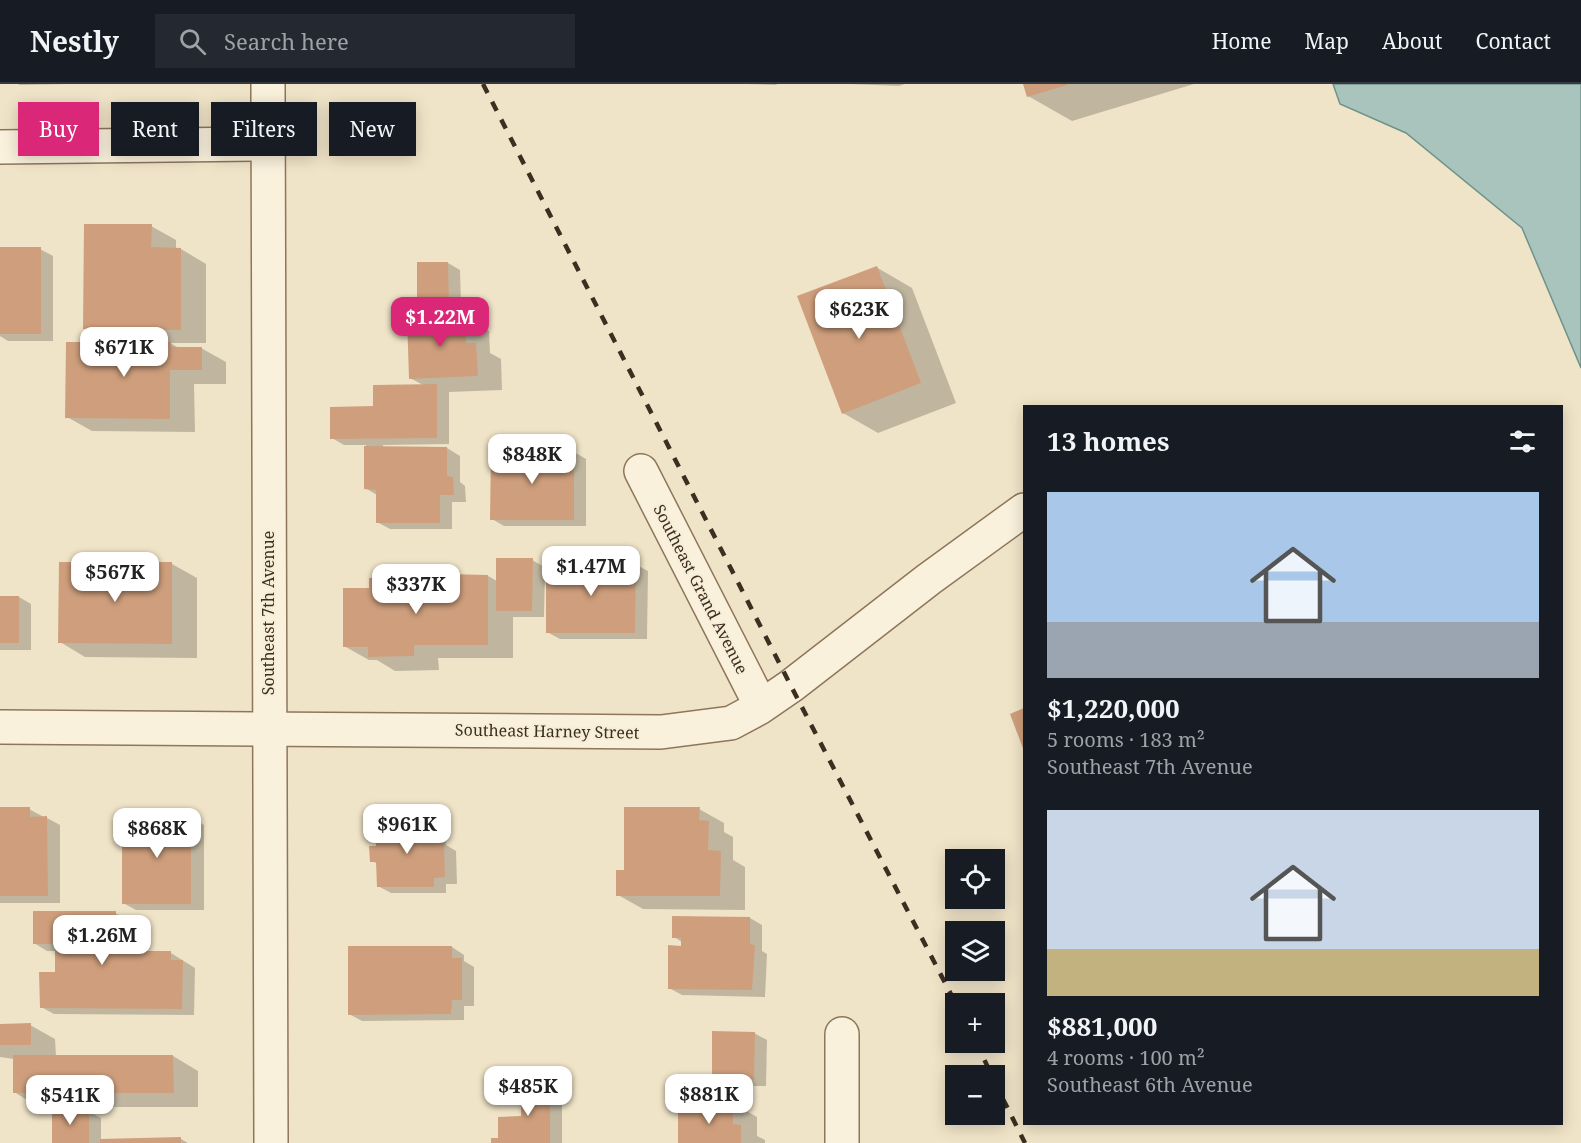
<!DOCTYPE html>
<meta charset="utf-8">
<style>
body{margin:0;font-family:"Noto Serif",serif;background:#242831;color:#f1f3f6;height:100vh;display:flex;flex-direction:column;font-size:22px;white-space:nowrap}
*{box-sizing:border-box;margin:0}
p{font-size:20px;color:#9ea1a6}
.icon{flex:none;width:33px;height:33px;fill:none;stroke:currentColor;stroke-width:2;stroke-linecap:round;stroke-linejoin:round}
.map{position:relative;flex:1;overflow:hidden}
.details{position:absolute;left:1023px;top:321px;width:540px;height:720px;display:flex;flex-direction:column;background:#171b24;border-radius:0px;box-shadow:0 3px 15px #0003}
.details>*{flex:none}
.banner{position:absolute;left:18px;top:18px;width:570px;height:54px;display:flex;gap:12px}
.tools{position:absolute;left:945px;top:765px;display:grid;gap:12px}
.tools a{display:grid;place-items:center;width:60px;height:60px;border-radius:0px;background:#171b24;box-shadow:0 3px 15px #0003;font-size:30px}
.price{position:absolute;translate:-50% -51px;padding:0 14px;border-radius:12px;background:#fff;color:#222;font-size:20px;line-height:39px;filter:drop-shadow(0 2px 3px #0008)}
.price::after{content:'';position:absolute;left:50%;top:36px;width:18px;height:14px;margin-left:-9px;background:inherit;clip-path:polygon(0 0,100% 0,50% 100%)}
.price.on{background:#db2777;color:#fff}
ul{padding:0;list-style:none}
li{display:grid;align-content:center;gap:12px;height:318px;padding:0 24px}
li span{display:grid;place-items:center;height:186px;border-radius:0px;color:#555}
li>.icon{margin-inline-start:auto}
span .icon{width:108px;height:108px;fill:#fffc;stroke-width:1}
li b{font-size:26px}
h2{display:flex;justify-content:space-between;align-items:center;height:72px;padding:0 24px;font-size:26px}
.chip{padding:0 21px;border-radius:0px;background:#171b24;box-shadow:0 3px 15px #0003;font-size:21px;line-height:54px}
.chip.on{background:#db2777;color:#fff}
header{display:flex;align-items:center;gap:36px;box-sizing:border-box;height:84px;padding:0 30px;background:#171b24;border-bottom:2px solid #363941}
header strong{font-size:28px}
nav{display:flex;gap:33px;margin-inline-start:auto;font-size:21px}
.search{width:420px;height:54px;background:#242831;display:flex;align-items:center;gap:15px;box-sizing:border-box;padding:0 21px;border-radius:0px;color:#9ea1a6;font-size:22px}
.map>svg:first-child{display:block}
</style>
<header>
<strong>Nestly</strong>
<div class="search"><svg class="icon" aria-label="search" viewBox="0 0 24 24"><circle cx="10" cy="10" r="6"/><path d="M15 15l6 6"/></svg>Search here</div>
<nav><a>Home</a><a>Map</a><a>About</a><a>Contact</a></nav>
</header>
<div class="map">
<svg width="1581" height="1059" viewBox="0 0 1581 1059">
<rect width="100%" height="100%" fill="#f0e4c8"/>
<path fill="#a9c4bc" stroke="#6f938a" stroke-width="1.5" d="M1333,0h248v284l-59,-140 -116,-95 -66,-29z"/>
<g fill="#0003">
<path d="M18,0h52l-50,1z"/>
<path d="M746,0h32l-3,1z"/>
<path d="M849,0h56l-6,2z"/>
<path d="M1025,0h169l-122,37 -44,-25z"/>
<path d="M151,142l25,14v9h5l25,15v79h-36l9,5h22l25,14v22h-32l1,48 -103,-1 -25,-14 44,-74 -26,-15z"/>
<path d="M0,165h40l13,7v85h-45l-8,-5z"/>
<path d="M448,179l12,7 1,36h-30l-13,-7z"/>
<path d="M876,183l36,21 44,115 -78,30 -35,-20z"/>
<path d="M464,233l25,14 1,22 11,6 1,31 -53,2v52l-66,1v3h64l13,8v26l5,4 1,16h-14v27h-62l-13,-7v-27l-12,-7 1,-43h-22l-12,-7 43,-30 48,-23 -13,-7z"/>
<path d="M574,368l12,7v67h-82l-12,-7z"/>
<path d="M532,476l16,9 87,-5 13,7 -1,68h-87l-13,-7 1,-61h-3l-1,46h-31v41h-75l1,12 -44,1 -18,-11h-8l-25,-14 26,-57 54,-10 15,9h11l38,-12 9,5z"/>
<path d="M172,480l25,14v80l-112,-1 -25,-15z"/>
<path d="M0,513h19l12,7v46h-31z"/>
<path d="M1024,626v38l-12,-33z"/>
<path d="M29,725l13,7v2h5l13,7v78h-60v-85z"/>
<path d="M699,725l25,14v9l9,5v23l12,7v43l-102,-1 -25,-14z"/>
<path d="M173,727l11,7h7l13,7v85h-68l-13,-7z"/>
<path d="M433,740l12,7 1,14 10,6 1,33h-11v9h-55l-13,-7v-22l-6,-3 5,-13z"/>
<path d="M115,829l13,7v33h43l24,15 -1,47 -140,-1 -13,-7 16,-33v-23h-10l-13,-8z"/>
<path d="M750,834l12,7v26l5,3 -2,43 -83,-2 -13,-7 13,-41v-5l-8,-5z"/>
<path d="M452,863l12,8v6l10,6v39h-10v14l-102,1 -13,-7z"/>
<path d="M0,941h30l25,14 1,17h117l25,15v36h-159l-25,-15v-33l-14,-2z"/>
<path d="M754,949l13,7 -1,46h-40l-13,-7z"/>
<path d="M549,998l13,8v53h-69l29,-25z"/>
<path d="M732,1019l25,14v19l8,4v3h-85l34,-33z"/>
<path d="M88,1027l13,7v23l80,-2 7,4h-134z"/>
</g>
<g fill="#cf9f7d">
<path d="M1023,0h44v1l-40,12z"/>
<path d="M84,140h68l-1,23 30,1v82l-98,-1z"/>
<rect x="0" y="163" width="41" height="87"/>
<path d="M417,178h31l1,38h-32z"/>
<path d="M877,182l44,117 -79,31 -45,-118z"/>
<path d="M465,231l1,28h10l2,33 -69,3 -2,-62z"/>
<path d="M66,258h105v5h31v23h-32v49l-105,-1z"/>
<path d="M437,300v54l-107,1v-32l43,-1v-21z"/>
<path d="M364,362l83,1v29l6,1 1,18h-14v28h-64v-33l-12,-1z"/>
<path d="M491,366h83v70h-84z"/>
<path d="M496,474h37l-1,53h-36z"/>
<path d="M59,478h113v82l-114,-1z"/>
<path d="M546,478h90l-1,71h-89z"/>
<path d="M448,490l40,1v70h-74v11l-46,1v-10h-25v-59h26v-10h55v9h24z"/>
<rect x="0" y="512" width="19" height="47"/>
<path d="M1024,624v43l-14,-37z"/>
<path d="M0,723h30v10l17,-1 1,80h-48z"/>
<path d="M624,723h76l-1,13 10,1 -1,29 13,1 -1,45h-104v-26h8z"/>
<path d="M173,726v6h18v88h-69v-87l19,-1v-5z"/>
<path d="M433,738l1,21 10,-1 1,35 -11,1v9h-57l-1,-25h-6l-1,-16h7l-1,-22z"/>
<path d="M33,827h83v40h55v9h12l-1,49 -142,-1 -1,-36h16v-28h-22z"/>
<path d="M672,832l78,1v27l5,1 -3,45 -84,-1v-44l13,1v-8h-9z"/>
<path d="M348,862h104v12h10v42h-10l-1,14 -103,1z"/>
<path d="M31,939v22h-31v-21z"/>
<path d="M712,947l43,1 -1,48h-42z"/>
<path d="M13,971h160l1,38h-161z"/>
<path d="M521,997h29v62h-59v-5h7v-21l23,-1z"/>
<path d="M712,1016l21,1v23l8,1v18h-63v-35h34z"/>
<path d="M52,1024l37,1v34h-37z"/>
<path d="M181,1053v6h-81v-4z"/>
</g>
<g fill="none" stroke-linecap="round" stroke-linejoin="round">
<g stroke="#8d765c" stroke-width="36">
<g id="street">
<path d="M268,0l3,1059"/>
<path d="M0,63l267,-3"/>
<path d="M641,387l120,235"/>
<path d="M0,643l661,5 70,-9 28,-15 32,-22 138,-107 95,-69"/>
<path d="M842,950v109"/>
</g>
</g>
<use href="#street" stroke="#faf1dc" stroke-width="33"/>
<g stroke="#3d2e20" stroke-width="4.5" stroke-dasharray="10 10" stroke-linecap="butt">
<path d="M483,0l308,602 165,318"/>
<path d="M976,958l16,34"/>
<path d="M994,997l31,62"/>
</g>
</g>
<g text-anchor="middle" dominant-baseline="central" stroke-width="4.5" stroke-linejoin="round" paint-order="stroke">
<g font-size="16" fill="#3d2e20" stroke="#f7eed8">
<text transform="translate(701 505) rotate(63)">Southeast Grand Avenue</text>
<text transform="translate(268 529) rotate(-90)">Southeast 7th Avenue</text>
<text transform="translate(547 647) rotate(1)">Southeast Harney Street</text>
</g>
</g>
</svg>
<div class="tools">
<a><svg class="icon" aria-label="locate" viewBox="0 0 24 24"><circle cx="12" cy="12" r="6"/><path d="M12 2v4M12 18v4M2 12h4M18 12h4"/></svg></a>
<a><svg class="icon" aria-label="layers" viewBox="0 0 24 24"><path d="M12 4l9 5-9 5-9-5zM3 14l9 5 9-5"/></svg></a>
<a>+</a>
<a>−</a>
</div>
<b class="price" style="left:859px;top:256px">$623K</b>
<b class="price on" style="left:440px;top:264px">$1.22M</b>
<b class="price" style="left:124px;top:294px">$671K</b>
<b class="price" style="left:532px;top:401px">$848K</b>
<b class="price" style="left:591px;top:513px">$1.47M</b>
<b class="price" style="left:115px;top:519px">$567K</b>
<b class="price" style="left:416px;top:531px">$337K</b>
<b class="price" style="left:407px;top:771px">$961K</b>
<b class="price" style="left:157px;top:775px">$868K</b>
<b class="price" style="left:102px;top:882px">$1.26M</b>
<b class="price" style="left:528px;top:1033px">$485K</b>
<b class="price" style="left:709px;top:1041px">$881K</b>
<b class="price" style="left:70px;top:1042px">$541K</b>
<div class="banner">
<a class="chip on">Buy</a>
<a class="chip">Rent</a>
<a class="chip">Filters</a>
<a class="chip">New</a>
</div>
<section class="details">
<h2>13 homes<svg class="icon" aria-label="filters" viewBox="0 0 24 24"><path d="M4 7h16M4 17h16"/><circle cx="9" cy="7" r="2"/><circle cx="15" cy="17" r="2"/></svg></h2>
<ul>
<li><span style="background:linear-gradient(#a9c7e8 70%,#9aa5b1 0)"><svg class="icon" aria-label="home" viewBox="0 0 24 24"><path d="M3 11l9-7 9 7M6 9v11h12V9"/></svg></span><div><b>$1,220,000</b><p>5 rooms · 183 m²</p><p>Southeast 7th Avenue</p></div></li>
<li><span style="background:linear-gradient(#c9d6e8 75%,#c2b280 0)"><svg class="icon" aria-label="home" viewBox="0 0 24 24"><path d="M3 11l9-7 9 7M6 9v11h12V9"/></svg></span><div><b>$881,000</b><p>4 rooms · 100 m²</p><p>Southeast 6th Avenue</p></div></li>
</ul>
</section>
</div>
